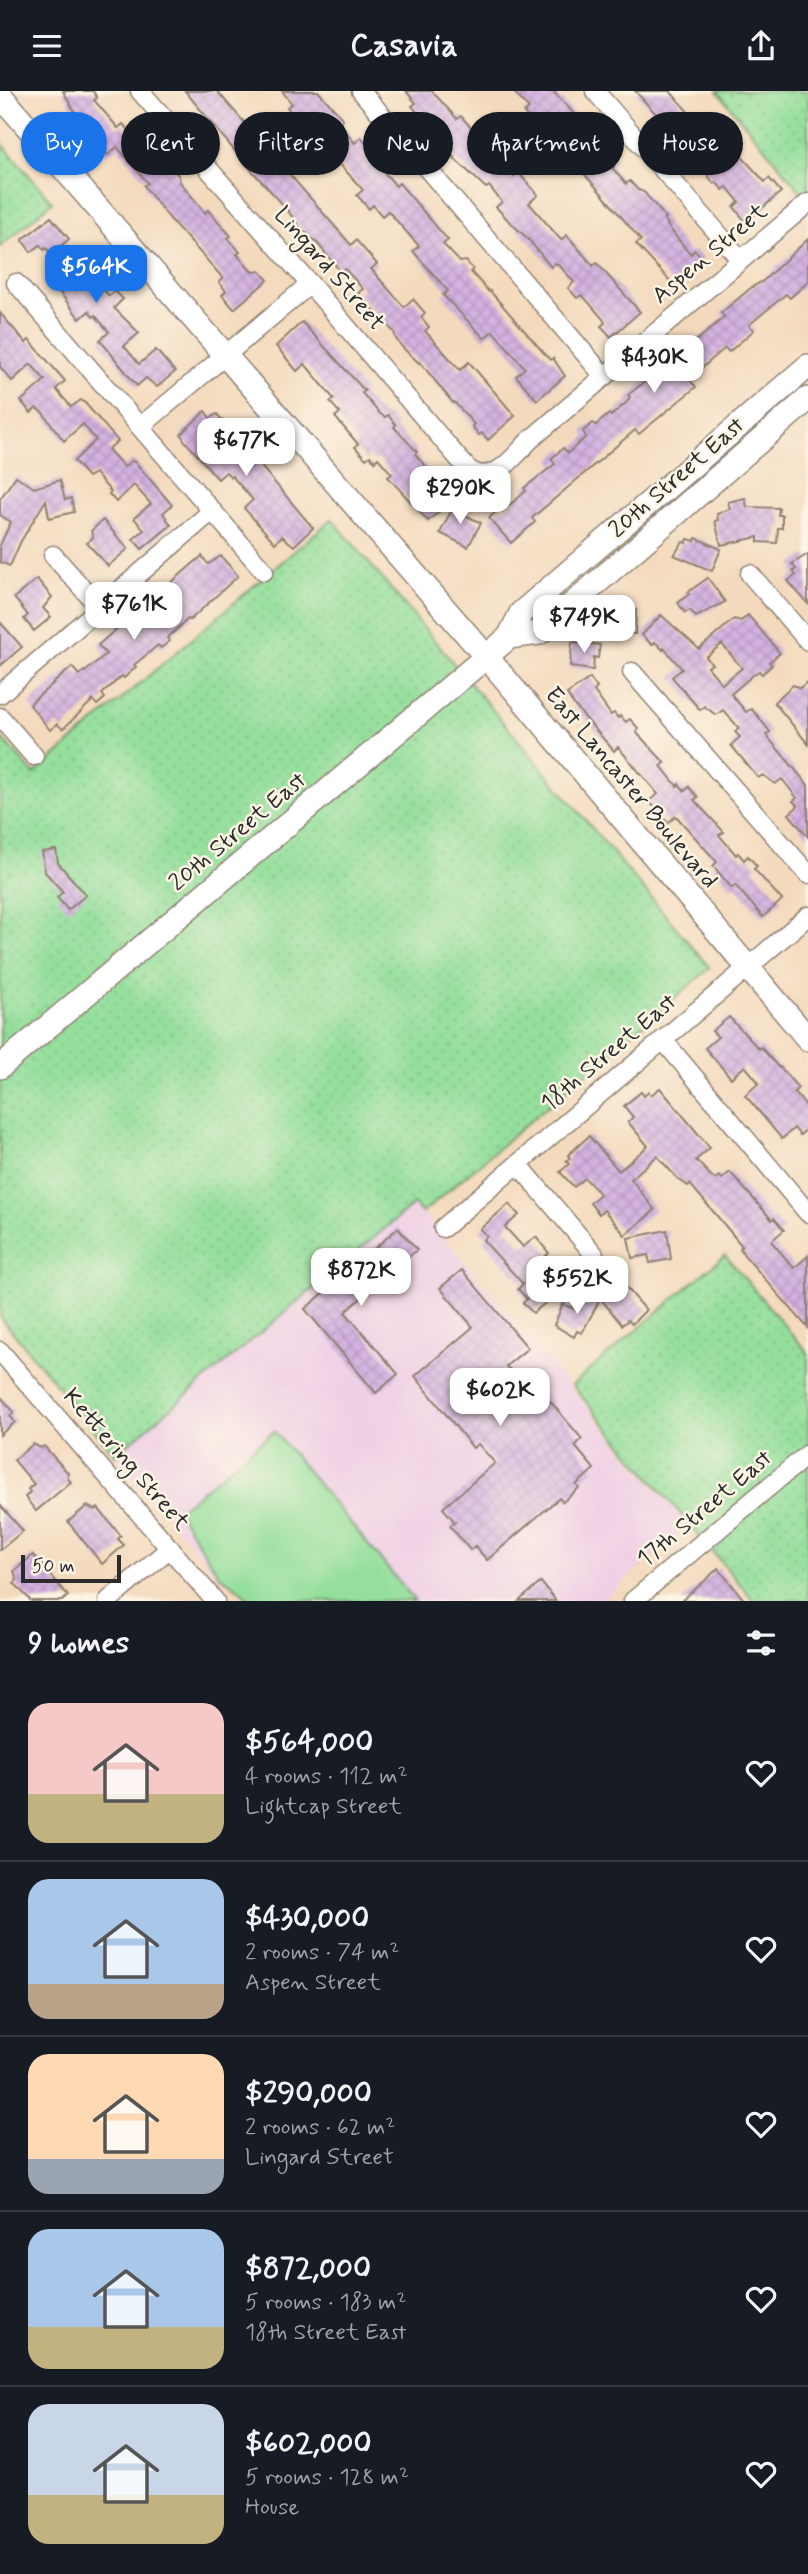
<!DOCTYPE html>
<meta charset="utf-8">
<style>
body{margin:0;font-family:Mynerve,sans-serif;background:#242831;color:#f1f3f6;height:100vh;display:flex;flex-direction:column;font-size:26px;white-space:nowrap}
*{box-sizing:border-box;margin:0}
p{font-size:23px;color:#9ea1a6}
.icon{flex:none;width:38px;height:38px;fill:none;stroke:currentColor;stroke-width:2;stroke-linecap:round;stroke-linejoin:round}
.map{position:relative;height:1510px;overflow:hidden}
.panel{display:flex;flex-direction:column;background:#171b24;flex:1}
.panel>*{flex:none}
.guide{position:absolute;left:21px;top:21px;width:766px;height:63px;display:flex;gap:14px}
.scale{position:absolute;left:21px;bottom:18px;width:100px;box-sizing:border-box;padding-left:7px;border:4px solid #2b2b2b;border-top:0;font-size:19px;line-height:24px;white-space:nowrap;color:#2b2b2b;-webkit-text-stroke:5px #fcf5e5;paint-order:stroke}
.price{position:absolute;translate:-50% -60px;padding:0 16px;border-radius:14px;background:#fff;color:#222;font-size:23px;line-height:46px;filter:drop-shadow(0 2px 4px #0008)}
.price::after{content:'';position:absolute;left:50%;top:42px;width:21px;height:16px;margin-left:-10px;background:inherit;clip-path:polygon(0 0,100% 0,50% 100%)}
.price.on{background:#1a73e8;color:#fff}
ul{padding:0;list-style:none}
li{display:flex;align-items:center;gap:21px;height:175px;padding:0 28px}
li+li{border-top:2px solid #363941}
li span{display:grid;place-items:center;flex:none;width:196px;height:140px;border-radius:21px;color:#555}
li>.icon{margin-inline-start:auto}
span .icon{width:84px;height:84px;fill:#fffc;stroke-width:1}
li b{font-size:30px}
h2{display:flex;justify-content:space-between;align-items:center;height:84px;padding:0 28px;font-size:30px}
.chip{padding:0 24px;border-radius:32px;background:#171b24;box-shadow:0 2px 5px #0004;font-size:24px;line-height:63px}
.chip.on{background:#1a73e8;color:#fff}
header{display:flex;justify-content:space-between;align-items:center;height:91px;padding:0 28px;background:#171b24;font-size:32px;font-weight:700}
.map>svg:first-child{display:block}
</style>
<header><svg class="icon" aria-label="menu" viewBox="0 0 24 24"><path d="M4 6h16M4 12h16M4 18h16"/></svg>Casavia<svg class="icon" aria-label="share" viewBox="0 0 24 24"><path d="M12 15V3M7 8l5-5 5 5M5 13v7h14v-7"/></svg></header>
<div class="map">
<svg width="808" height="1510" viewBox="0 0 808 1510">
<defs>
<pattern id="grass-dots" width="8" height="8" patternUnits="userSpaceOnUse" patternTransform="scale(1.75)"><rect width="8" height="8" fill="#94df9b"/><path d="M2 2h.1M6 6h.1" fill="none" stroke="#80c086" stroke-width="1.8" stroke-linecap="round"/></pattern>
<pattern id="building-cross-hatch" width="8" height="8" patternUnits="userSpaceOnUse" patternTransform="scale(1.75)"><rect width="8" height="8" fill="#d4b2e0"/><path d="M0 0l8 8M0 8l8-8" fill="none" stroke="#b699c0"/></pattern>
</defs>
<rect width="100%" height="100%" fill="#fcf5e5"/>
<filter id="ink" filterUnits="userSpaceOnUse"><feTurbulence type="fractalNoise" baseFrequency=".0143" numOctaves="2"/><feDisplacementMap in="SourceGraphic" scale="14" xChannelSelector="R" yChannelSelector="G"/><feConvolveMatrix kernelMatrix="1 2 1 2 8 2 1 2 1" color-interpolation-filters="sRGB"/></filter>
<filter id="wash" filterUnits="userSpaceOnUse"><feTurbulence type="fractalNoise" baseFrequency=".00686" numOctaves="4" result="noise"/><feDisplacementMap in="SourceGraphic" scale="28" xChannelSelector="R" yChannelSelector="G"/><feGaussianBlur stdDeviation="1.57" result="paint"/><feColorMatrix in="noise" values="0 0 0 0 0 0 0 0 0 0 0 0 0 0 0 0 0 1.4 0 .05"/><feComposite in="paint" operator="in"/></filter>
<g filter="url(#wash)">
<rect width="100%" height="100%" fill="#f4dabd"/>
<path fill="#f0d0e5" d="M415,1113l273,322 -86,75h-355l-9,-11 -20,-14 -103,-121z"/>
<g fill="url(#grass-dots)" stroke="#608563" stroke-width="2">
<path d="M717,0h91v109z"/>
<path d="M0,50l52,61 -52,45z"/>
<path d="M332,428l378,449 -288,245 -8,-9 -299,251 -115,-138v-581l34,38z"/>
<path d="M725,1164l83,98v248h-54l-182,-216z"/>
</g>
<path fill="#94df9b" stroke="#608563" stroke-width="2" d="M274,1340l141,170h-165l-10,-11 -21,-15 -39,-60v-6z"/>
<g id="blocks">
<g fill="url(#building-cross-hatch)" fill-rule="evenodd">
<path d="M63,0h30l4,7 -3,2 24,28 5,-4 15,17 4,-3 14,16 2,-1 21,23 1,6 25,31 3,-3 23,26 -3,2 12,14 -3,2 13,16 4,2 6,-1 8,9 -34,29 -12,-14 4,-4 -7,-9 4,-4 -53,-59 -26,-33 4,-3 -31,-36 -9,8 -6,-6 -4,3 -15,-16 4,-3z"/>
<path d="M185,0h32l134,154 5,-5 21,24 -6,5 33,38 9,-8 12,14 -4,4 8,10 -4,4 35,39 9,-8 46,54 -27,24 -6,-7 -3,2 -7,-9 2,-2 -20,-22 -1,1 -33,-41 -1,1 -16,-15 -7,-9 -2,-7 -36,-39 5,-4 -18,-20 -4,3 -23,-28 -20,-19 -12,-17 -42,-46z"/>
<path d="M282,0h36l25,28 -4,4 16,20 6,-6 9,11 -1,1 2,6 7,10 18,21 3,-3 49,57 -5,4 17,18 6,-1 7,8 -2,3 18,20 1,-1 53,61 8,8 2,-2 12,18 -28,24 -21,-24 9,-8 -32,-37 -9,7 -41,-43 5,-4 -35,-40 6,-5 -31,-35 -6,5 -9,-11 -4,4 -12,-14 6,-5 -63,-70 -2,2 -11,-15 5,-3z"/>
<path d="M406,0h26l25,28 4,-3 53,60 4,-4 20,23 -9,8 32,37 6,-5 26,31 4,-3 43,49 -29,25 -10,-11 4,-3 -2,-4 -19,-22 -3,-2 -4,3 -9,-10 6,-6 -14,-16 -5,-3 -4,4 -22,-27 -20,-19 -13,-14 6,-5 -13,-16 -3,2 -30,-28 -44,-54 4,-3z"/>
<path d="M513,0h40l35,38 -1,1 2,5 14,16 3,-2 9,10 -4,4 3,4 -2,1 14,16 4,-3 8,9 6,2 22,26 -2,1 4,5 -1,1 19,24 5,5 4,-4 8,9 -30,25 -37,-40 5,-4 -39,-46 -53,-60 -3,4 -22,-25 5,-4z"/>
<path d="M635,0h35l26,30 7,-7 62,68 4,-4 12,14 -35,30 -12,-15 5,-5 -12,-15 -4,3 -7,-8 -2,2 -20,-28 -3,2 -9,-10 2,-2 -7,-9z"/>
<path d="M51,126l18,22 -7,6 16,17 2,-2 29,36 6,-5 8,8 -9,9 25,25 -15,13 15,18 17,-14 19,22 -18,15 -11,-9 -9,8 -37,-46 9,-8 -14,-17 -2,2 -4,-6 -9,8 -32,-42 12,-12 -14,-17 -2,2 -4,-5 -9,7 -9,-12z"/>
<path d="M808,148v43l-18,16 -4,-4 -37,31 5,5 -25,22 -4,-4 -36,31 7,8 -57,47 -4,-4 -103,88 3,4 -24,21 -22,-25 11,-10 3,3 23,-20 -2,-3 31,-24 -4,-5 12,-11 5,5 18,-16 -3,-6 10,-8 3,2 13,-11 2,2 16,-14 3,-5 -2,-2 29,-23 -2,-2 28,-23 2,2 17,-13 22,-19 -3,-4 31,-26 11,-6z"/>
<path d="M0,222l26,30 3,-3 3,3 33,38 -9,8 15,18 10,-7 4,3 33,38 -10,8 16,18 8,-6 4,2 36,42 -9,8 8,12 -29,24 -9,-10 11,-9 -10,-12 17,-14 -17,-19 -18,17 -7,-8 2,-2 -16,-19 -7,4 -14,-16 22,-21 -13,-16 -19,17 -21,-28 -7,-5 -5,5 -10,-12 24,-21 -14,-16 -19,17 -12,-14z"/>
<path d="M302,231l63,69 -3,2 17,20 6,4 3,-2 8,10 -2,2 23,25 -2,2 12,14 -7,6 29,29 -21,18 -40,-44 4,-3 -14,-16 -3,3 -5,-5 -4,3 -11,-12 3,-3 -23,-27 5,-4 -10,-11 4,-3 -10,-12 -19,-23 -8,7 -21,-25z"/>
<path d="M205,320l5,7 7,-4 96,114 -19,18 -12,-10 -7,7 -31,-35 9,-8 -21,-24 -1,1 -5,-5 -8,7 -34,-39 -3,-6z"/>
<path d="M16,385l18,12 26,-8 5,20 6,-2 3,14 -25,6 -3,-18 -25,41 -11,25 -10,-4v-17l11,-23 -11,-7v-16z"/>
<path d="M745,407l2,9 32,1 -1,7h4v13h-4l-1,15 -19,-1v-5l-37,8 -6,-24 3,-1 -1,-6 13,-5 -2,-7z"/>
<path d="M455,412l13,7 -3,5 16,8 -13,24 -28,-14z"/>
<path d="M103,429l25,29 -20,17 -21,-23 6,-6 -2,-6z"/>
<path d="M696,447l25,11 -9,22 -38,-16 9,-13 3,1 2,-4 7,2z"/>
<path d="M808,463v50l-20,-23 8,-6 -3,-4 3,-2 -4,-5z"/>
<path d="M202,465l6,8 13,-8 17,20 -48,44 -2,-1 -21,19 3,3 -9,7 -3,-3 -24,20 2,2 -12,11 -2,-2 -20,18 3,4 -8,7 -4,-5 -30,29 -6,-5 -7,6 -20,-25 3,-4 39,-34 7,8 5,-4 1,1 21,-18 -8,-9 39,-34 7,8 18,-15 -6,-7 3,-4z"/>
<path d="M708,487l17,24 -29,15 -6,-7 -5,3 -7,-10 11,-9 -1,-2z"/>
<path d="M37,488l15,18 -9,11 8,9 -17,14 -10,-12 4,-4 -14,-17z"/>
<path d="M619,518l17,1 -1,24h-12v4l-13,-1 1,-27z"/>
<path d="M661,524l38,34 35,-30 7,2 7,-6 32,38 -11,9 3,3 -10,9 -3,-3 -6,4 -22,19 15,18 5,-3 6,6 13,17 -4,3 42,50v52l-19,-23 9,-8 -5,-5 4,-3 -15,-19 -7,5 -12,-9 -5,3 -27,-33 9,-8 -5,-5 4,-4 -16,-18 -7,5 -12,-9 -4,4 -28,-33 10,-8 -18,-21 -1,2 -8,-8 -3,3 -10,-10zM722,553l20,24 -20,16 -14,-17 4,-3 -6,-7z"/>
<path d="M0,531l22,25 -22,19z"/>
<path d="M572,551l28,3 -2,13 -4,-1 -1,13 -23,-3z"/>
<path d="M590,587l7,10 -3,3 17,24 3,-2 4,5 2,-2 6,6 4,-3 9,10 -3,3 29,31 -4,3 16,20 2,-2 6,7 4,-4 9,10 -4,3 30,32 -5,3 17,20 2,-2 6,7 4,-4 9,10 -3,3 28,31 -19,17 -28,-32 -3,3 -19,-22 4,-4 -41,-46 -8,7 -19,-22 9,-7 -40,-47 -4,4 -40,-46 -7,-11z"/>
<path d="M808,590v63l-34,-42 19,-17 7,3z"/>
<path d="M56,759l2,13 28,32 -18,15 -11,-13 6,-5 -18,-20 -3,-20z"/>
<path d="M729,926l30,32 2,-2 18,21 1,-1 18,21 -4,4 14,16v20l-8,7 -6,-7 -12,11 -37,-44 14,-12 -14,-17 -14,12 -26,-30 13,-11 -6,-6z"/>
<path d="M660,997l50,60 -14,12 15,16 4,3 4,-3 3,3 8,-7 42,48 2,-2 10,12 -13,11 23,27 14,-12v72l-64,-73 -4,-7 2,-2 -14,-17 -38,-45 -2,2 -10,-7 -21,-23 -26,23 24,31 -30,25 -21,-25 -5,4 -9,-11 10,-9 -15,-16 -11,9 -14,-15 9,-8 -3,-3 4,-3 -2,-3 21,-19 30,35 29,-25 -20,-24 5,-5 -9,-11 17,-14 3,4 4,-4 3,3z"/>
<path d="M509,1113l10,11 -14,12 18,20 13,-10 13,16 -5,4 18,21 -9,8 3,3 -5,4 3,3 -21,17 -10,-10 4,-4 -9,-10 5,-5 -40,-44 4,-4 -7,-7z"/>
<path d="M398,1137l19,22 -72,62 53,62 -22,19 -71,-84z"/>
<path d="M667,1139l4,29 -21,4 -2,-8 -16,3 -4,-20z"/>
<path d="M462,1179l66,78 -22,18 25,29 8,-7 43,51 -7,7 19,23 -18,16 3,3 -16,14 -4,-4 -72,62 -12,-14 -5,4 -20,-24 5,-4 -12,-14 52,-45 -17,-19 -5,4 -58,-72 58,-49 -33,-39z"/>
<path d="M621,1190l25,29 -14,14 -4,-4 -6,5 -22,-27z"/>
<path d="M584,1202l16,6 -18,34 -5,-2 -3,6 -20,-12 9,-21 14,6z"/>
<path d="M0,1305l14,16 -4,4 5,6 -15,13z"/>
<path d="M33,1353l8,4 3,-2 24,27v6l3,3 -35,29 -11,-14 5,-5 -2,-3 6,-5 -20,-24z"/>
<path d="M0,1414l23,26 -23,19z"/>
<path d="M87,1415l8,4 3,-2 23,28 -3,3 6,6 -22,19 -34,-42z"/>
<path d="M33,1464l35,41 -6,5h-31l-17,-18 3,-3 -3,-9z"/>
<path d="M718,1477l27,33h-64l26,-22z"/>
<path d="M541,1491l15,19h-37z"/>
</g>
</g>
</g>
<g filter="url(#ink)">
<use href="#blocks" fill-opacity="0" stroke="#908274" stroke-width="2"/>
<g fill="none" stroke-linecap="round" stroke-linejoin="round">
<g stroke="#908274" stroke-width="21">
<g id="minor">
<path d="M140,0l170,193 149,175c4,4 8,10 12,12 23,15 45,-17 59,-31l278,-237"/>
<path d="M361,0l243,285"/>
<path d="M595,0l145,168"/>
<path d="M16,192l248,288"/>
<path d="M140,336l170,-143"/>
<path d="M53,464l46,52"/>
<path d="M750,483l58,67"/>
<path d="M632,581l176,202"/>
<path d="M0,603l212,-183"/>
<path d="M0,626l34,39"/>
<path d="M663,949l145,173"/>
<path d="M518,1073l76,90"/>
<path d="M443,1137l365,-312"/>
<path d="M0,1260l215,250"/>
<path d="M108,1510l62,-53"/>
<path d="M633,1510l175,-147"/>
</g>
</g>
<g stroke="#908274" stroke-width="26">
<g id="major">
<path d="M0,4l502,580 306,364"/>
<path d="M509,546l30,-4 269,-234"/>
<path d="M0,976l486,-410 23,-20 12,-24 287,-247"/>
</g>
</g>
<use href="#minor" stroke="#fff" stroke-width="18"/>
<use href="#major" stroke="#fff" stroke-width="23"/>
</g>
</g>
<g text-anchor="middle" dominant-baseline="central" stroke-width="5" stroke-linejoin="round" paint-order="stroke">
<g font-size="24" fill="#2b2b2b" stroke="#fcf5e5">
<text transform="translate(710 163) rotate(-40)">Aspen Street</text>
<text transform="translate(329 178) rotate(49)">Lingard Street</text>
<text transform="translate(677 387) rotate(-41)">20th Street East</text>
<text transform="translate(631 697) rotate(50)">East Lancaster Boulevard</text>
<text transform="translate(238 741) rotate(-40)">20th Street East</text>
<text transform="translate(609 962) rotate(-40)">18th Street East</text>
<text transform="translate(126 1369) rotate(49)">Kettering Street</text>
<text transform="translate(705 1418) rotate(-40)">17th Street East</text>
</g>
</g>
</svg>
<div class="scale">50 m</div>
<b class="price on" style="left:96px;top:214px">$564K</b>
<b class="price" style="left:654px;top:304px">$430K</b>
<b class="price" style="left:246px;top:387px">$677K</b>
<b class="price" style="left:460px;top:435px">$290K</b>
<b class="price" style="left:134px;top:551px">$761K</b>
<b class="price" style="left:584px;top:564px">$749K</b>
<b class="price" style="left:361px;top:1217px">$872K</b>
<b class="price" style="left:577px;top:1225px">$552K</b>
<b class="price" style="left:500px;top:1337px">$602K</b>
<div class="guide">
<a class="chip on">Buy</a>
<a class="chip">Rent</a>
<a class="chip">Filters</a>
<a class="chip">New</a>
<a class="chip">Apartment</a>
<a class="chip">House</a>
</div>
</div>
<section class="panel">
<h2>9 homes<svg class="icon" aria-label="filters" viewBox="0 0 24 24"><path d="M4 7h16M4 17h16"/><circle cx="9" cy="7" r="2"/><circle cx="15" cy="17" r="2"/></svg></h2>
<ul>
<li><span style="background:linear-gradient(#f6c9c9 65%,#c2b280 0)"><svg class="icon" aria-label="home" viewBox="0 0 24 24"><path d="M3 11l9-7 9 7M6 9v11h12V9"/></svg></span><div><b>$564,000</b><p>4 rooms · 112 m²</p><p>Lightcap Street</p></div><svg class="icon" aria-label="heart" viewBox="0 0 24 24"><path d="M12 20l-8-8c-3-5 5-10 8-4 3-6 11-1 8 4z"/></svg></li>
<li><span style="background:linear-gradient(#a9c7e8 75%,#b9a48a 0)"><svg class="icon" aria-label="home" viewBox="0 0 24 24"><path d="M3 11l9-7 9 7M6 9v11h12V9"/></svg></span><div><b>$430,000</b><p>2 rooms · 74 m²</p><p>Aspen Street</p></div><svg class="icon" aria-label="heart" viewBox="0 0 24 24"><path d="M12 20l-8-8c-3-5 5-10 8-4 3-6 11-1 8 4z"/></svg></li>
<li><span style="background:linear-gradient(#ffd9b3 75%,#9aa5b1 0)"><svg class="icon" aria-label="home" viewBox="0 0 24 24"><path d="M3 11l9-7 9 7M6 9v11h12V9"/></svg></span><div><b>$290,000</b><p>2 rooms · 62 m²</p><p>Lingard Street</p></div><svg class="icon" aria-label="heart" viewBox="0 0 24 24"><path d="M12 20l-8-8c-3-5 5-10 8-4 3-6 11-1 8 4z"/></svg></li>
<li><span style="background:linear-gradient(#a9c7e8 70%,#c2b280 0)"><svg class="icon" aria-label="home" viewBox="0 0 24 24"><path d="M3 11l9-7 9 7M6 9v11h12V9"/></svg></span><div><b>$872,000</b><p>5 rooms · 183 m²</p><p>18th Street East</p></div><svg class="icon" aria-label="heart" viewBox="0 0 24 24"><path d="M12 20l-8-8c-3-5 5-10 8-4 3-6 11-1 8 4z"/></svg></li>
<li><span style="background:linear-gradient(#c9d6e8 65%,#c2b280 0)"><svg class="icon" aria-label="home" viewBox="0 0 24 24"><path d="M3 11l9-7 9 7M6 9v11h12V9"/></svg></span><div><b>$602,000</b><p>5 rooms · 128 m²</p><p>House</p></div><svg class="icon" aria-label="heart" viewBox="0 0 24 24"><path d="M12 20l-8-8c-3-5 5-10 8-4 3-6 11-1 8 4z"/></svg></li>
</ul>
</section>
